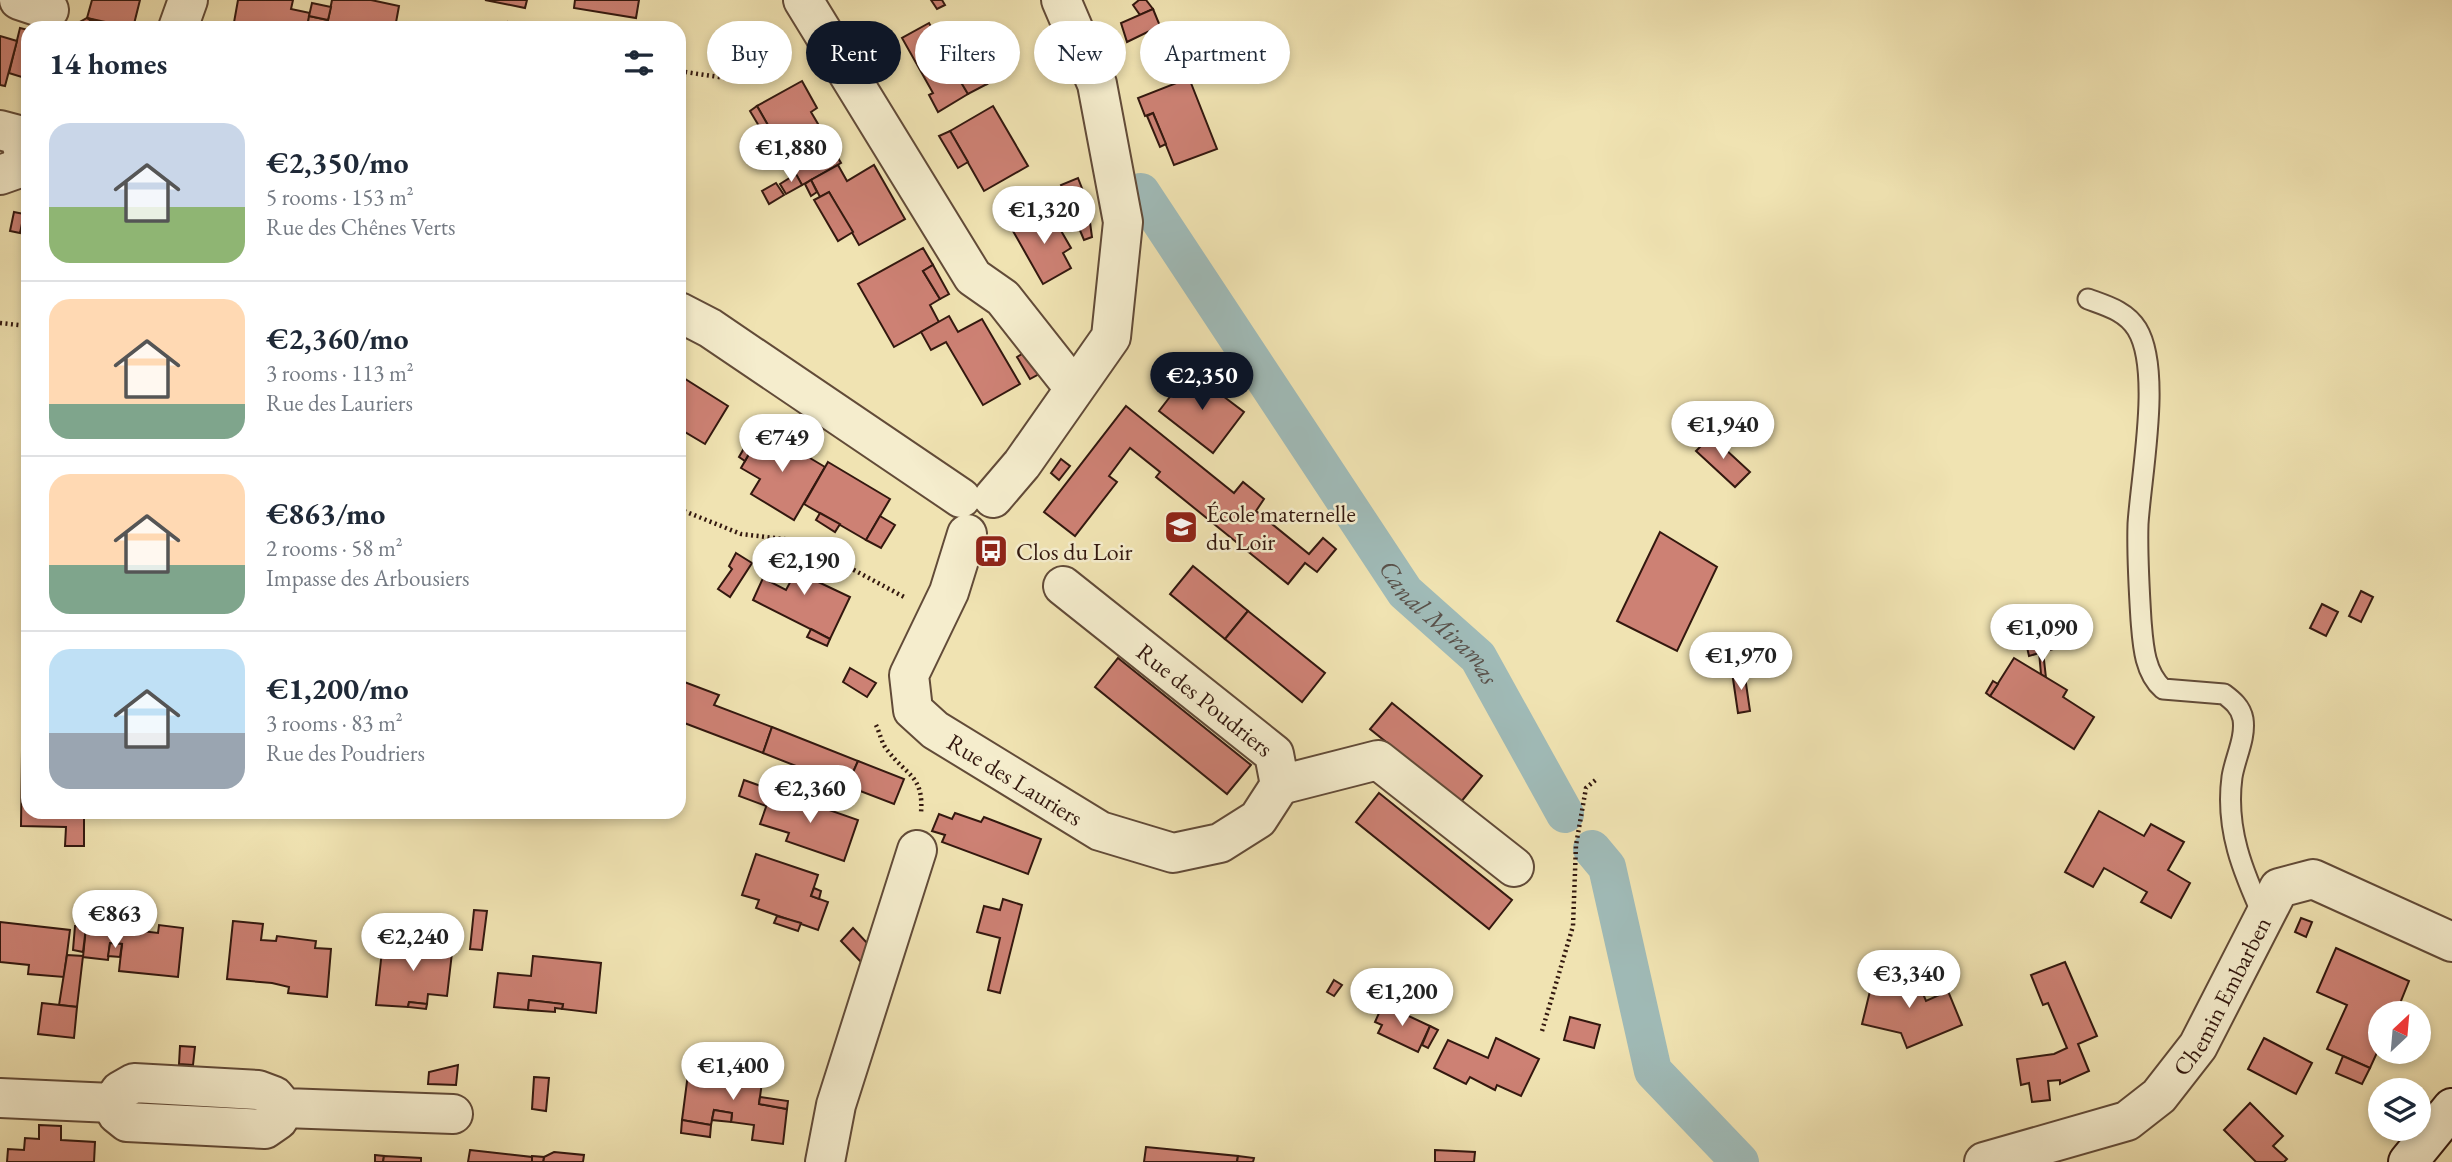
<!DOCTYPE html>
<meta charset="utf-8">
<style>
body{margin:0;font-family:"EB Garamond",serif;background:#f6f6f7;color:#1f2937;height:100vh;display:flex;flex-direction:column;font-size:26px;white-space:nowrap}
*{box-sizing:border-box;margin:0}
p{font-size:23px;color:#747a83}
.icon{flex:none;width:38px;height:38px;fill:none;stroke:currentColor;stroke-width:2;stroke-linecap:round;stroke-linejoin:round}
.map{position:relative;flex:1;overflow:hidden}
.panel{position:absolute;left:21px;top:21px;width:665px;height:798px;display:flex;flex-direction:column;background:#fff;border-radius:21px;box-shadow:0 4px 10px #0003}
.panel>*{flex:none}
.hud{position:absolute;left:707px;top:21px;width:665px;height:63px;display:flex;gap:14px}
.needle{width:46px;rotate:26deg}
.buttons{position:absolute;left:2368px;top:1001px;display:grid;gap:14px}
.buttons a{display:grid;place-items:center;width:63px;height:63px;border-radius:50%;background:#fff;box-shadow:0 4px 10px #0003;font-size:35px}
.price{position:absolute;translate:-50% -60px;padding:0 16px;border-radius:24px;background:#fff;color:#222;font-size:23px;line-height:46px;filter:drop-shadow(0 2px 4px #0008)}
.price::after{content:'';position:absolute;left:50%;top:42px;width:21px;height:16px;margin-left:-10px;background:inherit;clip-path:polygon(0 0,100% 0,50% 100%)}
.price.current{background:#111827;color:#fff}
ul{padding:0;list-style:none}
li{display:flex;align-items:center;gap:21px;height:175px;padding:0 28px}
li+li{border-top:2px solid #e0e1e3}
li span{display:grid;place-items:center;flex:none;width:196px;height:140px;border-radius:21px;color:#555}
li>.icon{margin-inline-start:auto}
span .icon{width:84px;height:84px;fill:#fffc;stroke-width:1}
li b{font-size:30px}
h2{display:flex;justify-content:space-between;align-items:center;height:84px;padding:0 28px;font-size:30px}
.chip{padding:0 24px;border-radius:32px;background:#fff;box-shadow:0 4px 10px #0003;font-size:24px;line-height:63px}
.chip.current{background:#111827;color:#fff}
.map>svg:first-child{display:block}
</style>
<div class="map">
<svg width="2452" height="1162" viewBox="0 0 2452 1162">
<rect width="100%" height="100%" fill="#f0e3b2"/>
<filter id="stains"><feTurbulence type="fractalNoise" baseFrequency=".00286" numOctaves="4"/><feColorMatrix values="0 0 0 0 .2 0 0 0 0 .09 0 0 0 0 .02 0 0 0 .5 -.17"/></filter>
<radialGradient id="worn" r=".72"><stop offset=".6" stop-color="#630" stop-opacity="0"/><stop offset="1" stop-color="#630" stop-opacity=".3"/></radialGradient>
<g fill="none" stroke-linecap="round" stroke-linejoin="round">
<g stroke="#a0bbb8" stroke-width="38">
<path id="s1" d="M1141,192l264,400 73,65 87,157"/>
<path d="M1592,849l15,18 46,204 87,91"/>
</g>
</g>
<g fill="#cd8174" stroke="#33180f" stroke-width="2">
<path d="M92,0h48l-7,28 -46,-10z"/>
<path d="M238,0h55l-2,9 19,4 -3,15h-74z"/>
<path d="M332,0h39l28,6 -4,22h-88l2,-12 19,4z"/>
<path d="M485,0h42l-2,8z"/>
<path d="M575,0h64l-3,18 -62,-10z"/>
<path d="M931,0h11l3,5 -8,4z"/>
<path d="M1139,0h7l7,9 -13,6 -7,-10z"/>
<path d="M312,3l19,4 -3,13 -19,-4z"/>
<path d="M1153,9l7,17 -33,16 -6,-19z"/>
<path d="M87,18l6,4 -5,6h-19z"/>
<path d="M87,18l35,10h-34l5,-6z"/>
<path d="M508,22l22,4 -1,2h-22z"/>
<path d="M929,23l39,71 -30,18 -9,-17 4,-2 -31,-55z"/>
<path d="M20,28l8,2v49l-19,-6z"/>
<path d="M0,36l17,5 -12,45 -5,-1z"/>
<path d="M983,48l17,28 -13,8 -17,-29z"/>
<path d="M981,73l6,11 -19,10 -6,-10z"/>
<path d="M1189,78l28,71 -43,16 -21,-52 -8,3 -7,-18z"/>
<path d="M802,81l15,27 -6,4 30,51 -39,22 -45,-79z"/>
<path d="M757,106l32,56 -6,4 -33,-55z"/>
<path d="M993,106l35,60 -44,25 -34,-60z"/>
<path d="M1153,113l13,31 -6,3 -13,-31z"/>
<path d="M950,131l18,31 -10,6 -19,-32z"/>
<path d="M838,165l9,16 27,-16 31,54 -46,26 -30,-53 -9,5 -9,-17z"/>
<path d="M796,174l6,11 -16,9 -6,-10z"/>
<path d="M1078,178l5,13 -17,7 -5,-13z"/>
<path d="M811,180l6,12 -6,4 -6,-12z"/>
<path d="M776,183l8,12 -15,9 -7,-13z"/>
<path d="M1083,191l6,24 -13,6 -10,-23z"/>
<path d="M829,192l24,40 -15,9 -24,-41z"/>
<path d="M1049,210l22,38 -8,5 8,15 -28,16 -30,-53z"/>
<path d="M14,212l10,2 -4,19 -10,-2z"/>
<path d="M1089,215l3,22 -8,3 -8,-19z"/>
<path d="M923,248l10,17 -10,6 17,28 -10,6 9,17 -45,25 -36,-63z"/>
<path d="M933,265l16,29 -9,5 -17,-28z"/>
<path d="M949,316l9,16 24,-13 38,65 -37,21 -37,-63 -15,8 -10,-18z"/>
<path d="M1027,351l12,23 -9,5 -13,-22z"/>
<path d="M679,365l5,3 -5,7 49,31 -23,38 -25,-15 3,-6 -4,-3z"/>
<path d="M1190,371l54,41 -31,41 -54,-42z"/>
<path d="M1126,406l108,87 9,-11 21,17 -8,12 53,43 14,-16 13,11 -19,23 -12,-9 -17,21 -132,-107 4,-5 -30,-24 -21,28 8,6 -42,54 -31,-24z"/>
<path d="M763,430l62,37 -31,53 -43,-26 9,-15 -19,-11z"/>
<path d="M751,436l6,3 -12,22 -6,-4z"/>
<path d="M1711,436l39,36 -15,15 -39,-36z"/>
<path d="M1061,459l9,7 -11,14 -8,-7z"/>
<path d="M828,462l62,37 -24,41 -62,-36z"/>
<path d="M820,513l20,11 -5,8 -19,-12z"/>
<path d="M880,516l15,9 -14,23 -15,-8z"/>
<path d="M1660,532l57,35 -40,84 -60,-30z"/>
<path d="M786,550l35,17 -7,13 36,17 -20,42 -77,-39 10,-22 23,12 8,-15 -16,-8z"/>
<path d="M736,553l16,10 -22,34 -12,-8 14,-20 -3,-3z"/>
<path d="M1193,566l55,45 -23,28 -55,-45z"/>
<path d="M2361,591l12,6 -12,25 -12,-6z"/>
<path d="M2322,604l16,8 -12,24 -16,-8z"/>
<path d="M1248,611l77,62 -23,29 -77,-63z"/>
<path d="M2071,621l6,21 -48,14 -5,-22z"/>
<path d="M811,629l19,10 -3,7 -20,-9z"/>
<path d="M1740,642l3,20 -12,3 -2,-21z"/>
<path d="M2043,651l3,27 -5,-4 -2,-22z"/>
<path d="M1118,658l133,107 -24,29 -132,-107z"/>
<path d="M2014,658l53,32 -4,7 31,20 -20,32 -84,-53z"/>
<path d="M850,668l26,15 -9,14 -24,-15z"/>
<path d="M1744,670l6,41 -12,2 -6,-41z"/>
<path d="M679,680l40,15 -5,10 58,22 -9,26 -84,-32z"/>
<path d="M1993,681l5,3 -8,12 -4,-3z"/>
<path d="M1392,703l90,73 -21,26 -91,-73z"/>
<path d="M772,727l86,34 -11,25 -84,-33z"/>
<path d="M22,751h6v61h56v34h-19l1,-19 -45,-1z"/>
<path d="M858,761l46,18 -10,25 -47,-18z"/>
<path d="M744,780l28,10 -6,16 -27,-10z"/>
<path d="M772,790l86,30 -14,41 -58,-20 3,-8 -29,-9z"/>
<path d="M1379,793l133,107 -23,29 -133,-107z"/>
<path d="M2099,811l45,25 7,-12 33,18 -16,28 22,13 -19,35 -30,-16 6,-10 -43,-24 -11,19 -28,-15z"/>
<path d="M955,813l26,9 3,-5 57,22 -13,35 -86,-32 3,-7 -13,-4 7,-17 13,5z"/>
<path d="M756,854l62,21 -7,21 17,6 -10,28 -62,-22 3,-8 -17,-5z"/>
<path d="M814,888l7,3 -2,8 -8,-3z"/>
<path d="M1003,899l19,6 -22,88 -12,-3 12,-52 -23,-6 7,-26 16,4z"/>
<path d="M474,910l13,1 -5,39 -12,-1z"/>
<path d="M777,916l24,7 -3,8 -24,-8z"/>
<path d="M87,917l38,5v7l33,4 1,-8 24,3 -5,49 -59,-6 3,-27 -12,-1 -2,17 -25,-3z"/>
<path d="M2301,918l11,4 -6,15 -11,-5z"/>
<path d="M233,921l30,3 -2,16 15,1 1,-5 39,5 -1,7 16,1 -4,48 -39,-4 1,-6 -17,-4 -45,-4z"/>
<path d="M0,922l70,8 -6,47 -36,-3 1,-9 -29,-3z"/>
<path d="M75,926l11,1 -3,25 -10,-2z"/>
<path d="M853,928l15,16 -6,19 -21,-22z"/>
<path d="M414,940l39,4 -6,52 -19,-2 -1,10 -18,-2 -1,5 -32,-2 7,-63 30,3z"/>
<path d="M110,943l12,1 -2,13 -12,-1z"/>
<path d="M2336,948l73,33 -10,25 5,2 -3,5h-21v33l-10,22 -43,-19 20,-44 -30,-13z"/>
<path d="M67,955l16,1 -6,51 -18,-2z"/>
<path d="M533,956l68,7 -5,50 -34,-4 1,-5 -34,-4 -1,10 -34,-3 4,-34 33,3z"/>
<path d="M2065,962l32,74 -19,8 11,27 -29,13v-4l-12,1 2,19 -18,2 -3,-19 -8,2 -4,-26 37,-5 13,-6 -19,-45 -5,2 -12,-30z"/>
<path d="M1903,965l16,19 7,17 22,-10 14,34 -55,23 -6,-15 -39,-9 9,-37 4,1z"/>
<path d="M1334,980l8,5 -8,11 -7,-4z"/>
<path d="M529,1000l34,4 -1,5 -7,-1v4l-27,-2z"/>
<path d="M409,1002l18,2 -1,5 -18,-2z"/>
<path d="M42,1003l35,4 -3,31 -36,-4z"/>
<path d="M1383,1004l47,22 -12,26 -40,-19 4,-8 -7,-3z"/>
<path d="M1570,1017l30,8 -6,23 -30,-8z"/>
<path d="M1430,1026l8,4 -10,18 -6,-3z"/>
<path d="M1496,1038l43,21 -18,37 -24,-11 -2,5 -25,-13 -4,7 -32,-16 14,-28 40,18z"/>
<path d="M2264,1038l48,25 -16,31 -48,-25z"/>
<path d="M180,1046l15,1 -2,18 -14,-1z"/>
<path d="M2343,1056l27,12 -8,16 -26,-11z"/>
<path d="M458,1065l-2,20 -28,-1 1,-12z"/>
<path d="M689,1066l74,9 -4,29 28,5 -4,35 -31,-4 2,-15 -23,-3 1,-9 -18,-3 -3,15 -29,-5z"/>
<path d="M534,1077l15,1 -3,33 -14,-2z"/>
<path d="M760,1097l28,4 -1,8 -28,-5z"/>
<path d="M2250,1103l33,33 -10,10 14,13 -3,3h-28l-32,-32z"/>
<path d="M714,1110l18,3 -1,9 -19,-2z"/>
<path d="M682,1120l29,5 -1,12 -29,-4z"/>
<path d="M39,1125l22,1v14l34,2 -1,20h-87l1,-13 16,1 1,-12 14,1z"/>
<path d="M1146,1147l92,9 -1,6h-93z"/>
<path d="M470,1150l62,7v5h-64z"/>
<path d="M1435,1150l40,2 -1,10h-39z"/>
<path d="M554,1152l30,3 -1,7h-40l1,-5z"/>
<path d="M375,1155l9,1 -1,6h-8z"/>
<path d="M384,1156l37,2v4h-38z"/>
<path d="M532,1156l12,1 -1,5h-11z"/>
<path d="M1238,1156l16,2 -1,4h-16z"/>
</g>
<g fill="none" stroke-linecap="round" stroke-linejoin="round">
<g stroke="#624b38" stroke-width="23">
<path id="lane" d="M2088,299c19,7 38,12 49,30 25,41 4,146 1,195 -1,32 1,64 3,96 2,24 3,52 22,69l61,5c8,6 17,13 19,25 3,19 -8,39 -11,58 -7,52 11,95 32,141"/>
</g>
<g stroke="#624b38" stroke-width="42">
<g id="street">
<path d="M19,0l30,10"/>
<path d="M803,0l170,277 30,21 71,90"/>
<path d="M178,28l10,-28"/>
<path d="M0,130l15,4c10,12 11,22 2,35l-17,6"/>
<path d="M679,312l31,16 251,170"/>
<path d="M993,498l29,-34 89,-127 12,-115 -26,-138 -36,-84"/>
<path id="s2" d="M967,534l-18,58 -40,83 4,35 22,20 165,101 73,22 47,-10 38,-24 22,-34"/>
<path id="s3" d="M1063,586l211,168 6,31 98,-25 136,107"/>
<path d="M0,1098l112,5 8,-12 14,-8 124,7 16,6 10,12 169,6"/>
<path d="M112,1103l5,11 10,8 138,7 13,-9 6,-12"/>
<path d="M825,1162l11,-57 81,-255"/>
<path id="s4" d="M1984,1162l143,-41 32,-25 39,-50 81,-158 34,-9 139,63"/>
</g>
</g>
<g stroke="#33180f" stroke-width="42">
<path id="secondary" d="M2408,1162l44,-54"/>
</g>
<g stroke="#33180f" stroke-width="4.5" stroke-dasharray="2 3.5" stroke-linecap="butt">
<path d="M679,93l6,-21 54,8 53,-30"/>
<path d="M0,323l28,3"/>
<path d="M679,509l62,25 59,7 106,57"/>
<path d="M876,725c4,8 6,20 12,26 19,25 36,25 33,62"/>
<path d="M1542,1031l31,-105 3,-81 10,-57 12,-10"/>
</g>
<use href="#lane" stroke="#f5edcd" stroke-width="19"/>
<use href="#street" stroke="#f5edcd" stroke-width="38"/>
<use href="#secondary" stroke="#f5edcd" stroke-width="38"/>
</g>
<defs>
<g id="school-square" transform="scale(1.75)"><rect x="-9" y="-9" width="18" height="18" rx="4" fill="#8f2418" stroke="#f5edcd"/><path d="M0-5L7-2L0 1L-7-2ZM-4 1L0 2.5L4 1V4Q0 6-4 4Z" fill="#fff"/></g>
<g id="bus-square" transform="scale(1.75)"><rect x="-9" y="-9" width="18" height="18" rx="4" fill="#8f2418" stroke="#f5edcd"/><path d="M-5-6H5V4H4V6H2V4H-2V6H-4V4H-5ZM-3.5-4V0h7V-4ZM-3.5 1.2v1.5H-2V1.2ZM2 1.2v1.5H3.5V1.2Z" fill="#fff"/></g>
</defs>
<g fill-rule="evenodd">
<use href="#school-square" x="1181" y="527"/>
<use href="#bus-square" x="991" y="551"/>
</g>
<g text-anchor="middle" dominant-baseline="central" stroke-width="5" stroke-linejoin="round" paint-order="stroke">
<g font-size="24" fill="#33180f" stroke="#f5edcd" text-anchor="start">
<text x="1206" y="513">École maternelle<tspan x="1206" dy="28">du Loir</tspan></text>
<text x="1016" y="551">Clos du Loir</text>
</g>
<g font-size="24" fill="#33180f" stroke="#f5edcd">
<text stroke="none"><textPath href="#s3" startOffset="182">Rue des Poudriers</textPath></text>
<text stroke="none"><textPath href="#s2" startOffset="312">Rue des Lauriers</textPath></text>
<text stroke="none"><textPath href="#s4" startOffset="308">Chemin Embarben</textPath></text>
</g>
<g font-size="26" font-style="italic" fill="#59514a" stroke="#f5edcd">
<text stroke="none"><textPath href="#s1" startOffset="525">Canal Miramas</textPath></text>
</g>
</g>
<rect width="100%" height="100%" filter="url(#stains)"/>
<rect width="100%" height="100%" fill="url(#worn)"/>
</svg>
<div class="buttons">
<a><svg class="needle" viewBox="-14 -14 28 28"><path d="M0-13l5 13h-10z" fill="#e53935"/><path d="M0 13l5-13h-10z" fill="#747a83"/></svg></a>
<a><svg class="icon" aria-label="layers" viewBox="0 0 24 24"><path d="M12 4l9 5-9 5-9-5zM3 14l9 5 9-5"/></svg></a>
</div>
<b class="price" style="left:791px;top:184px">€1,880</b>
<b class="price" style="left:1044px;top:246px">€1,320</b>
<b class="price current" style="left:1202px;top:412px">€2,350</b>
<b class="price" style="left:1723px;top:461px">€1,940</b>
<b class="price" style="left:782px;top:474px">€749</b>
<b class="price" style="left:804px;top:597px">€2,190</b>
<b class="price" style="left:2042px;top:664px">€1,090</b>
<b class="price" style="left:1741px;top:692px">€1,970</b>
<b class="price" style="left:810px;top:825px">€2,360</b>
<b class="price" style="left:115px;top:950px">€863</b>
<b class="price" style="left:413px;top:973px">€2,240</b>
<b class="price" style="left:1909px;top:1010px">€3,340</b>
<b class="price" style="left:1402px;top:1028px">€1,200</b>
<b class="price" style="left:733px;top:1102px">€1,400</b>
<div class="hud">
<a class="chip">Buy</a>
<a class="chip current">Rent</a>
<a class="chip">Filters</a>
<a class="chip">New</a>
<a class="chip">Apartment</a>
</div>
<section class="panel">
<h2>14 homes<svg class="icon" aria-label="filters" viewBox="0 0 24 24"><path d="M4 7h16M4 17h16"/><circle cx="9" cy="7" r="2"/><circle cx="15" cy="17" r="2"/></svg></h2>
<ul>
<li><span style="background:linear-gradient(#c9d6e8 60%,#8fb573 0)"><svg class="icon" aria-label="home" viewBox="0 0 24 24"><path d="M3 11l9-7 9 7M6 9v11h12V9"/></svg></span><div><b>€2,350/mo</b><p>5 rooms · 153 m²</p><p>Rue des Chênes Verts</p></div></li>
<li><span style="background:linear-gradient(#ffd9b3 75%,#7fa58c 0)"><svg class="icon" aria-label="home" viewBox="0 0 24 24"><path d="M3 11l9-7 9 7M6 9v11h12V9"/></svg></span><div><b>€2,360/mo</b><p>3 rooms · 113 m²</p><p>Rue des Lauriers</p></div></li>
<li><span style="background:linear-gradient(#ffd9b3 65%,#7fa58c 0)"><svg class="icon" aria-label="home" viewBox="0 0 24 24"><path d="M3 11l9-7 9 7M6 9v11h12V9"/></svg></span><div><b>€863/mo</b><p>2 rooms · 58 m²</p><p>Impasse des Arbousiers</p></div></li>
<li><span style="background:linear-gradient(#bfe0f5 60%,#9aa5b1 0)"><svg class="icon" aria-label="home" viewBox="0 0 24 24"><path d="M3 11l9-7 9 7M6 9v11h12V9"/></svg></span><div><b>€1,200/mo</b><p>3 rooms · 83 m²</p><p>Rue des Poudriers</p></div></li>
</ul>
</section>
</div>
